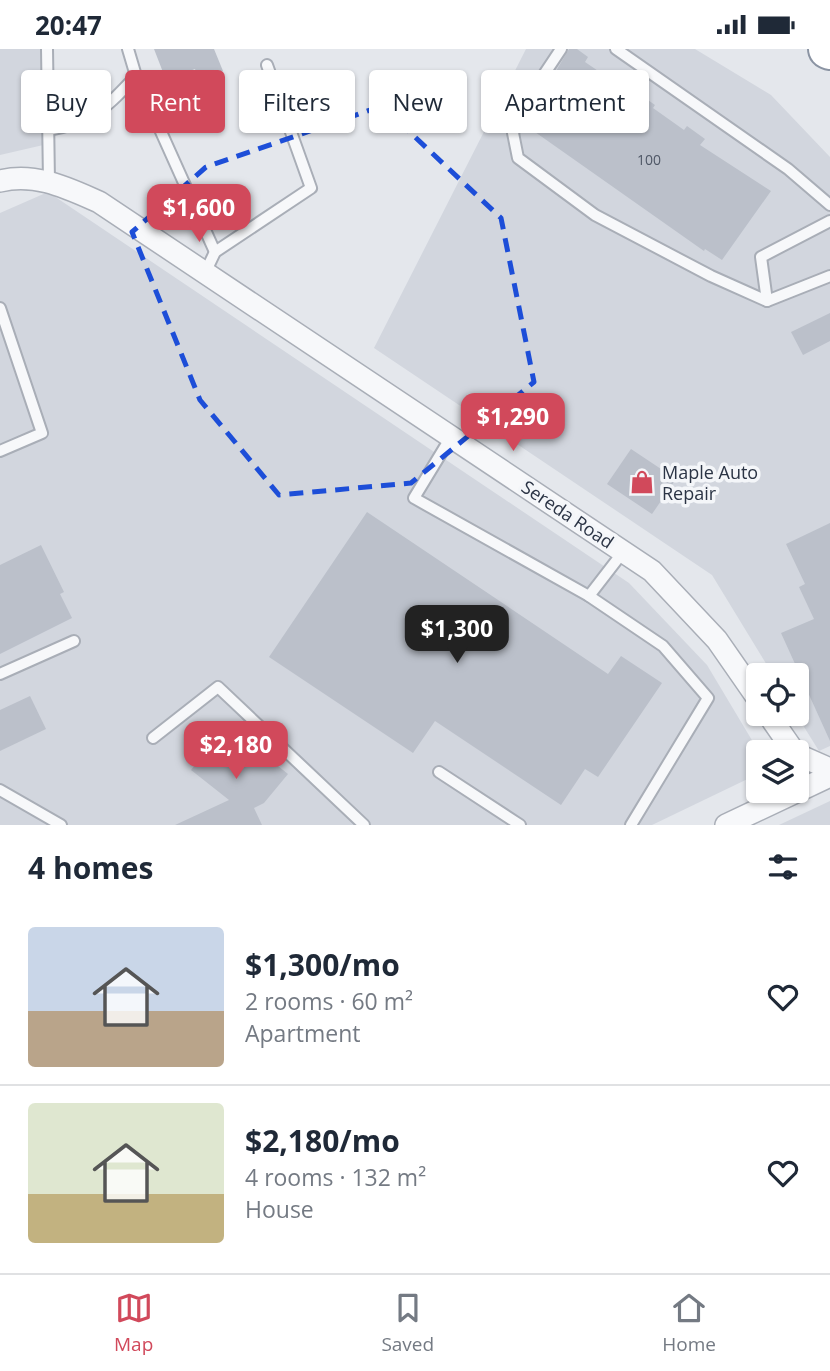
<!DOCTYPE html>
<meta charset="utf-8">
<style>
body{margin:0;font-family:"Open Sans",sans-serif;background:#f6f6f7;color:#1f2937;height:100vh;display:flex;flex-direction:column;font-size:26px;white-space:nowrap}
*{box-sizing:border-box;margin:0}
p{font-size:23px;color:#747a83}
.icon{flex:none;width:38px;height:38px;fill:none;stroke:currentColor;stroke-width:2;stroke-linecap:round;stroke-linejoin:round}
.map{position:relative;height:776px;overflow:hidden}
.drawer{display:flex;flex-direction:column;background:#fff;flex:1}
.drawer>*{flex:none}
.guide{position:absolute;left:21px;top:21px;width:789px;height:63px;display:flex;gap:14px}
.buttons{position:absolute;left:746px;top:614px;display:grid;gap:14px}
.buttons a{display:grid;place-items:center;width:63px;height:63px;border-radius:7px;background:#fff;box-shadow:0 2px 5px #0004;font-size:35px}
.price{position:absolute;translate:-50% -60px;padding:0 16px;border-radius:14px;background:#d1495b;color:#fff;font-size:23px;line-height:46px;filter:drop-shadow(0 2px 4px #0008)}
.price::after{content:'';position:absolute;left:50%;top:42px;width:21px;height:16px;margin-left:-10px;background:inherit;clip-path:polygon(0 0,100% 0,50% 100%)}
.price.current{background:#222;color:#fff}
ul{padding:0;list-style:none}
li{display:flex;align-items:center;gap:21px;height:175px;padding:0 28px}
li+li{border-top:2px solid #e0e1e3}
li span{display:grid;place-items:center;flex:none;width:196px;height:140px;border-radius:7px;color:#555}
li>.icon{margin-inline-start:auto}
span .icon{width:84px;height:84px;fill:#fffc;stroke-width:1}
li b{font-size:30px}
h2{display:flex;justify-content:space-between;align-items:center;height:84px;padding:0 28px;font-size:30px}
.chip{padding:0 24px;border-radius:7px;background:#fff;box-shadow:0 2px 5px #0004;font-size:24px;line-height:63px}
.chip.current{background:#d1495b;color:#fff}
.status{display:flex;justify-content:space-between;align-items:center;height:49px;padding:0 35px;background:#fff;direction:ltr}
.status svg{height:19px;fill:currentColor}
.tabs{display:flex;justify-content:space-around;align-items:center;height:98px;border-top:2px solid #e0e1e3;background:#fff;font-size:19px;color:#747a83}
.tabs a{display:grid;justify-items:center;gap:4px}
.tabs .current{color:#d1495b}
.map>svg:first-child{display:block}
</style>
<div class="status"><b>20:47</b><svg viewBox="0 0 49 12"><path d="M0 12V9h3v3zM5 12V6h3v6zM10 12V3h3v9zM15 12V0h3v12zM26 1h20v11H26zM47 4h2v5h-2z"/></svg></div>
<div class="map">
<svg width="830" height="776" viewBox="0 0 830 776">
<rect width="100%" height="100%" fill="#e4e7ec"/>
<g fill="#d2d6de">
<path d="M0,0h52v94l-52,12z"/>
<path d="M526,0h169l76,46 59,62v589l-11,5 -23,-37v-39h-23l-61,-100 -338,-227z"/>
<path d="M48,143l581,391 78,82 52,87 -1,22 -106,51h-652v-612z"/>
<path d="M830,752v24h-51z"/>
</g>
<g fill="#bbc0ca">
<path d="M154,0h60l9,22 -24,9 -4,-11 -29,11z"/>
<path d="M569,0h8l11,8 -3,5 50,34 3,-3 17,12 -2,3 31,22 3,-4 18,13 -5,6 71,46 -49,69 -17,-11 -1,2 -169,-119 3,-4 -11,-8z"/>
<path d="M830,264v28l-27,14 -12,-23z"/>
<path d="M631,400l45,30 -24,35 -45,-30z"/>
<path d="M367,463l241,162 13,-18 41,27 -64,94 -13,-8 -24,36 -126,-84 -22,32 -144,-96z"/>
<path d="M830,474v218l-49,-108 33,-14 -15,-32 6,-3 -19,-40z"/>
<path d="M41,496l23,47 -4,2 12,24 -72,36v-89z"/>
<path d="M30,647l16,33 -46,22v-41z"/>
<path d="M227,676l61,49 -24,29 -10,5 8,17h-87l54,-25 -38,-30z"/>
</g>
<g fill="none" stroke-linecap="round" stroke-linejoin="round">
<g stroke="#a9aeb7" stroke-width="14">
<g id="lane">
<path d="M47,0l2,132"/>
<path d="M128,0l8,27 79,176"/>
<path d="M561,0l-34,51 -14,33 5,25 77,57 116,61 56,25 63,-25"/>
<path d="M616,0l172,120 42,36"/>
<path d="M48,81c44,-7 59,-23 88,-54"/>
<path d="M205,224l10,-21 96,-64 -44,-123"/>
<path d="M767,252l-6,-44 69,-36"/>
<path d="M0,259l42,125 -42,18"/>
<path d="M451,388l-37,61 175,98 74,50 45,52 -77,127"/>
<path d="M589,547l34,-44"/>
<path d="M0,625l74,-33"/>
<path d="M153,689l65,-51 146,138"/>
<path d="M439,723l81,53"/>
<path d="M0,741l61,35"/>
</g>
</g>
<g stroke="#a9aeb7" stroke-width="24">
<g id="street">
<path d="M0,132c35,-9 67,7 99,21l553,369 65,69 41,59"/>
<path d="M768,665l27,39"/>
<path d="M796,705l34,15"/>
<path d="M726,776l104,-49"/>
</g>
</g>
<g stroke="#8b94a3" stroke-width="42">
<path id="highway" d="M828,0l2,1"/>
</g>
<use href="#lane" stroke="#f7f8fa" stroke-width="10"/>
<use href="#street" stroke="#f7f8fa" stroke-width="21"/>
<use href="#highway" stroke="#fff" stroke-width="38"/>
</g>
<path fill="none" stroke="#1d4ed8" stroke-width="5" stroke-dasharray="14 9" stroke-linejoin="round" d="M382,57l119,112 33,164 -123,101 -132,12 -79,-95 -68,-168 74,-65z"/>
<defs>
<g id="shop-bare" transform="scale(1.89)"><path d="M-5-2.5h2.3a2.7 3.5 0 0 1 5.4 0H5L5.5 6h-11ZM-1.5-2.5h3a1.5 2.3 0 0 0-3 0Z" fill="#d1495b" stroke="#f4f6f9" stroke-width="2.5" paint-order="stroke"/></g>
</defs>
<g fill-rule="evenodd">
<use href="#shop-bare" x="642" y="433"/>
</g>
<g text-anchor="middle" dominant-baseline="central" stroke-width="7" stroke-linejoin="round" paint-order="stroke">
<g font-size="14" fill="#4f5766">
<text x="649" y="110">100</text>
</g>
<g font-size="18" fill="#2b3445" stroke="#f4f6f9" text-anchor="start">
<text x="662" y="423">Maple Auto<tspan x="662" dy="21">Repair</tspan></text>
</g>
<g font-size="18" fill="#2b3445" stroke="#f4f6f9">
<text transform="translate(568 465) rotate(34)">Sereda Road</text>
</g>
</g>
</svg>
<div class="buttons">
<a><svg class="icon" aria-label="locate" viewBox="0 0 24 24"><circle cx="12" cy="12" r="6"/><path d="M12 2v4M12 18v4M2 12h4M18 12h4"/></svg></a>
<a><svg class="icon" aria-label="layers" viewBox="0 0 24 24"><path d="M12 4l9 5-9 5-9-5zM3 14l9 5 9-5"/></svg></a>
</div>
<b class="price" style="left:199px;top:195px">$1,600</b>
<b class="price" style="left:513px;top:404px">$1,290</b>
<b class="price current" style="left:457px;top:616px">$1,300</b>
<b class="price" style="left:236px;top:732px">$2,180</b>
<div class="guide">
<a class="chip">Buy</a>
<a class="chip current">Rent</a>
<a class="chip">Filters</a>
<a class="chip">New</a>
<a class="chip">Apartment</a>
</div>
</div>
<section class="drawer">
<h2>4 homes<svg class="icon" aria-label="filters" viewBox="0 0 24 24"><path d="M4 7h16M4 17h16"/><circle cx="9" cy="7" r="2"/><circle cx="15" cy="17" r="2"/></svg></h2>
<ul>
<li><span style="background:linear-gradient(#c9d6e8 60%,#b9a48a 0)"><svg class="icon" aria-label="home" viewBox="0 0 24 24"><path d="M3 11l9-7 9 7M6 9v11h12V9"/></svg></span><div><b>$1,300/mo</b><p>2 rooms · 60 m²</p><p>Apartment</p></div><svg class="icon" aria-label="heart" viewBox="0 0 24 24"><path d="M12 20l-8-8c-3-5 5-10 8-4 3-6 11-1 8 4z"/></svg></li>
<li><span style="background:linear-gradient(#dfe7d0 65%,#c2b280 0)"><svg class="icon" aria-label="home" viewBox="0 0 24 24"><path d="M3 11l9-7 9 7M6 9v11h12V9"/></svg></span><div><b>$2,180/mo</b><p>4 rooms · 132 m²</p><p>House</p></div><svg class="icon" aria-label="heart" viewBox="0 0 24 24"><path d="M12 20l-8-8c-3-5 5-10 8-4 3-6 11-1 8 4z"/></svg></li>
</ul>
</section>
<nav class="tabs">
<a class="current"><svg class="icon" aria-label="map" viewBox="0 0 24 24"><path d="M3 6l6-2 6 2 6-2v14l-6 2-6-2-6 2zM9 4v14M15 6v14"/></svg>Map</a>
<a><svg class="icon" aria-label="saved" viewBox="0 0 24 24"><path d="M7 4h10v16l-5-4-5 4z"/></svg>Saved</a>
<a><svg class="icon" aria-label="home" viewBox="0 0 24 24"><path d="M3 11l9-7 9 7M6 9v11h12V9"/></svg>Home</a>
</nav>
